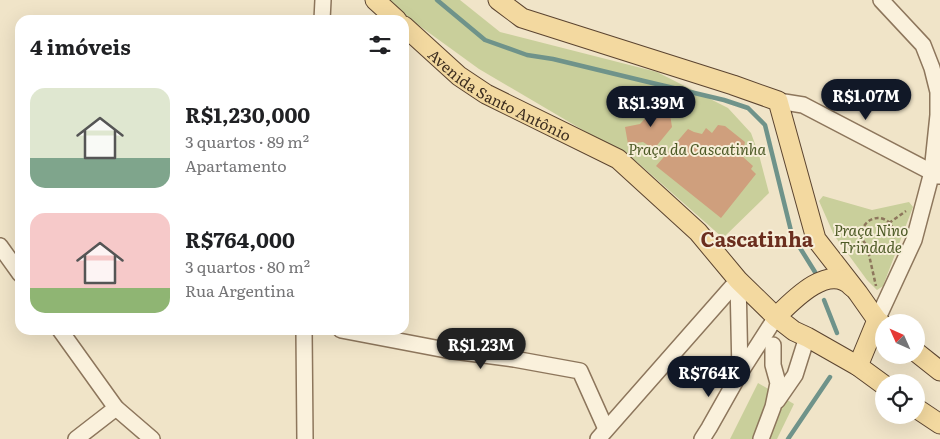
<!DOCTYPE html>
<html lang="pt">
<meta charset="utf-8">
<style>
body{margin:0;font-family:Literata,serif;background:#f6f6f6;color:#202124;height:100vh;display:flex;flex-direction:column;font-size:19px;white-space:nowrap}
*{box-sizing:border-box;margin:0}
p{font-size:16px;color:#757577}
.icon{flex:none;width:28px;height:28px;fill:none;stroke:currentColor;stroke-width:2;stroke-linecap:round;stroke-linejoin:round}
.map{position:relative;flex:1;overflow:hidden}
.panel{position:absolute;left:15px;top:15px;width:394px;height:320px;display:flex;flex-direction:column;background:#fff;border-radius:15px;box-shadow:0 5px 20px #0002}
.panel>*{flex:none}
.needle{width:32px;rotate:315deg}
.controls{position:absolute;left:875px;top:314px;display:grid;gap:10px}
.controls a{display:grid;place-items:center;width:50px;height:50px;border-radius:50%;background:#fff;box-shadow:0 5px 20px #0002;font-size:25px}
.price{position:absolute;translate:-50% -42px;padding:0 11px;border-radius:18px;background:#111827;color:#fff;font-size:16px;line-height:32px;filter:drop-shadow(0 1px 2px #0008)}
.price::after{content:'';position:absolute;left:50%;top:30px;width:15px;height:11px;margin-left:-8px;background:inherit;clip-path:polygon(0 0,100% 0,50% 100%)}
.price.selected{background:#222;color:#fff}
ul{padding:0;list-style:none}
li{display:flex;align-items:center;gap:15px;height:125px;padding:0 15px}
li span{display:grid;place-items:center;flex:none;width:140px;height:100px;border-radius:15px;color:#555}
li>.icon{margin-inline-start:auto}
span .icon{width:60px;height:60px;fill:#fffc;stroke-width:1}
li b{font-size:21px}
h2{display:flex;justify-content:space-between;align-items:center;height:60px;padding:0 15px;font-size:21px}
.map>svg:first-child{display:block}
</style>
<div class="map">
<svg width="940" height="439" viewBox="0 0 940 439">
<rect width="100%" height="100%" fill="#f0e4c8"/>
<g fill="#c9cf9b">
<path d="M389,0h71l40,32 157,40 71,36 23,25 8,22 10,38 -46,45 -86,-76 -158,-93 -80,-58z"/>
<path d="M823,196l49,14 37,-8 4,5 -30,79 -6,4 -10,-10 -33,-45 -15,-34z"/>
<path d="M758,383l36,21 -17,35h-47z"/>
</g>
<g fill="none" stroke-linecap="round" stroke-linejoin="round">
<g stroke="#6f938a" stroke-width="4.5">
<path d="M437,0l48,40 42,15 26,4 91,22 80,19 24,8 17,17 27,110 23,37"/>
<path d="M824,300l13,33"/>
<path d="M788,439l42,-62"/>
</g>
</g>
<g fill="#cf9f7d">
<path d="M656,107l13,1 3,19 -18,22 -11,-7 -15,2 -3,-17 15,-3z"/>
<path d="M718,125l7,1 20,16 -3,14 11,10 -2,3 5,5 -35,44 -65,-52 32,-37 6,3 8,2 4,-6 6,5z"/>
</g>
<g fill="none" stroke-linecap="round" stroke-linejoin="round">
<g stroke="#8d765c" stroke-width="18">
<g id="minor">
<path d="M322,20l1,-20"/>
<path d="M778,101l25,4 136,71"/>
<path d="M0,246l20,28"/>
<path d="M738,280l2,93"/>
<path d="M877,320l37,-80 18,-68 6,-57v-23l-6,-24 -9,-23 -42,-45"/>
<path d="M60,330l56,78 36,31"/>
<path d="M304,330l1,109"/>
<path d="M341,330l105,20 68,9 66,12 26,58"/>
<path d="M777,401l18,-26 12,-38"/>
<path d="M76,439l40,-31"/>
<path d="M598,439l140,-159"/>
<path d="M702,439l7,-11 31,-55 36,-56"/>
<path d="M761,439l12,-32 5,-24 -5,-18v-20"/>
</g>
</g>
<g stroke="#5b4430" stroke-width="21">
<g id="major">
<path d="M375,0l22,20"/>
<path d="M498,0l24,18 211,67 45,16 38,138 42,54 19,27 7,6"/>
<path id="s1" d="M404,26l55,50 27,18 132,65 80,73 40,48 38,37 18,14 13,6 51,29 26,19"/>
<path d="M776,317c16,-16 54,-56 76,-30"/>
<path d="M916,352l24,19"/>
<path d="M858,366l19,-46"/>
<path d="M916,408l24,16"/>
</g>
</g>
<g stroke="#8d765c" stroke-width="2.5" stroke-dasharray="4 2.5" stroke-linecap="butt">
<circle cx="878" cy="234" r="16"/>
<path d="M889,223l17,-12"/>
<path d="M867,246l9,40"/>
</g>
<use href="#minor" stroke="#faf1dc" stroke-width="15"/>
<use href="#major" stroke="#f3d9a0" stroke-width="19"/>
</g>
<g text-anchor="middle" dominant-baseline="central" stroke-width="4" stroke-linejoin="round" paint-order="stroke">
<g font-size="15" fill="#3d2e20" stroke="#f7eed8">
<text stroke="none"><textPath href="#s1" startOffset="119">Avenida Santo Antônio</textPath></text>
</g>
<g font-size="15" font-style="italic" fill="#4d5a26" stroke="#f7eed8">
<text x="697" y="148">Praça da Cascatinha</text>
<text x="871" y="229">Praça Nino<tspan x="871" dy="17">Trindade</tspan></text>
</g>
<g font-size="20" font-weight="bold" fill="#6b2e1e" stroke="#f7eed8">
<text x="757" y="238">Cascatinha</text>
</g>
</g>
</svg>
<div class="controls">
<a><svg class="needle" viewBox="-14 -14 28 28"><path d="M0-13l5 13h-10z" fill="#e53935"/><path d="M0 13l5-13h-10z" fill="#757577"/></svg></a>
<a><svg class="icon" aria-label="locate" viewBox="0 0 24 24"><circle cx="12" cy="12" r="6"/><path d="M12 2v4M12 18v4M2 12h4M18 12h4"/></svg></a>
</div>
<b class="price" style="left:866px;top:121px">R$1.07M</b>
<b class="price" style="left:651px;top:128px">R$1.39M</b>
<b class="price selected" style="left:481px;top:370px">R$1.23M</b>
<b class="price" style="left:709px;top:398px">R$764K</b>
<section class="panel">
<h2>4 imóveis<svg class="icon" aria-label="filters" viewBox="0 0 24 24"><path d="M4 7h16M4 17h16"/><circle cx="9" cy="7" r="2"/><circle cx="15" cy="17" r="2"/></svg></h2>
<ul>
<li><span style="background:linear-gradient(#dfe7d0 70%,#7fa58c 0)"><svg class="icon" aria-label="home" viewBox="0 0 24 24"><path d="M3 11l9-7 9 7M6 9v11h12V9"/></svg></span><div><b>R$1,230,000</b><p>3 quartos · 89 m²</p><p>Apartamento</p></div></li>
<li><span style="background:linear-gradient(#f6c9c9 75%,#8fb573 0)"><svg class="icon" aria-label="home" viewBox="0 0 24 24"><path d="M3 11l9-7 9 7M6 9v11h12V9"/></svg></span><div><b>R$764,000</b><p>3 quartos · 80 m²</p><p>Rua Argentina</p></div></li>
</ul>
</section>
</div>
